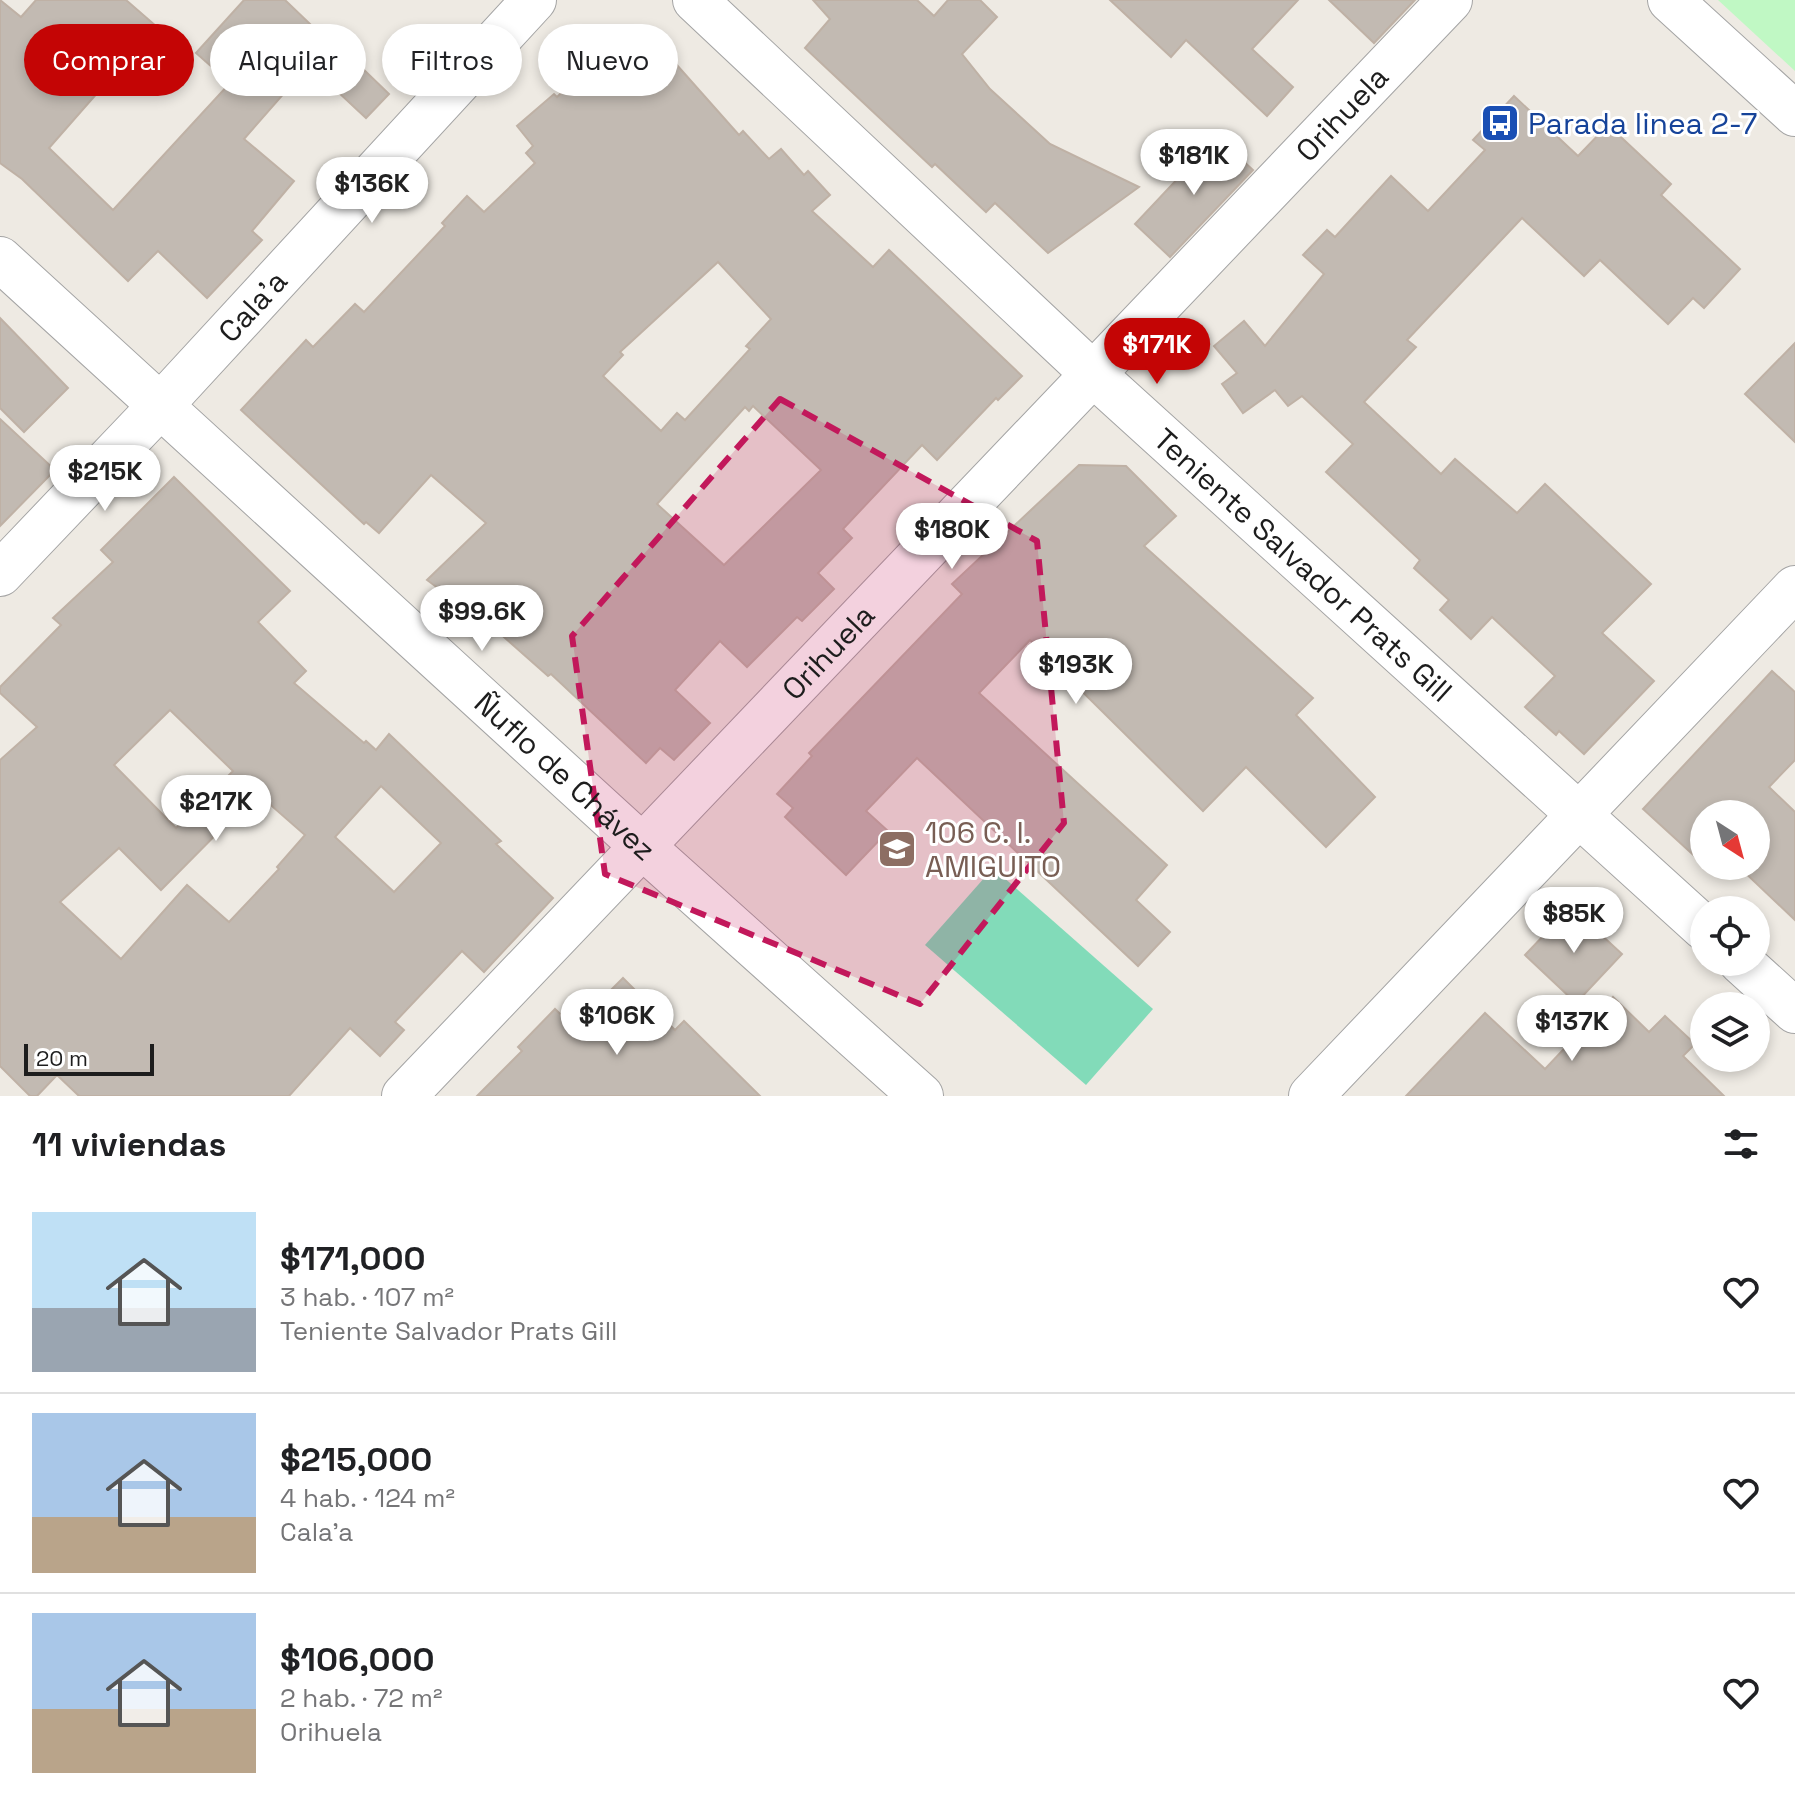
<!DOCTYPE html>
<html lang="es">
<meta charset="utf-8">
<style>
body{margin:0;font-family:"Space Grotesk",sans-serif;background:#f2f2f2;color:#202124;height:100vh;display:flex;flex-direction:column;font-size:30px;white-space:nowrap}
*{box-sizing:border-box;margin:0}
p{font-size:26px;color:#757577}
.icon{flex:none;width:44px;height:44px;fill:none;stroke:currentColor;stroke-width:2;stroke-linecap:round;stroke-linejoin:round}
.map{position:relative;height:1096px;overflow:hidden}
.sheet{display:flex;flex-direction:column;background:#fff;flex:1}
.sheet>*{flex:none}
.hud{position:absolute;left:24px;top:24px;width:800px;height:72px;display:flex;gap:16px}
.needle{width:52px;rotate:144deg}
.controls{position:absolute;left:1690px;top:800px;display:grid;gap:16px}
.controls a{display:grid;place-items:center;width:80px;height:80px;border-radius:50%;background:#fff;box-shadow:0 4px 12px #0003;font-size:40px}
.scale{position:absolute;left:24px;bottom:20px;width:130px;box-sizing:border-box;padding-left:8px;border:4px solid #1d1d1d;border-top:0;font-size:22px;line-height:28px;white-space:nowrap;color:#1d1d1d;-webkit-text-stroke:6px #fff;paint-order:stroke}
.price{position:absolute;translate:-50% -68px;padding:0 18px;border-radius:28px;background:#fff;color:#222;font-size:26px;line-height:52px;filter:drop-shadow(0 2px 4px #0008)}
.price::after{content:'';position:absolute;left:50%;top:48px;width:24px;height:18px;margin-left:-12px;background:inherit;clip-path:polygon(0 0,100% 0,50% 100%)}
.price.active{background:#c40505;color:#fff}
ul{padding:0;list-style:none}
li{display:flex;align-items:center;gap:24px;height:200px;padding:0 32px}
li+li{border-top:2px solid #e0e0e0}
li span{display:grid;place-items:center;flex:none;width:224px;height:160px;border-radius:0px;color:#555}
li>.icon{margin-inline-start:auto}
span .icon{width:96px;height:96px;fill:#fffc;stroke-width:1}
li b{font-size:34px}
h2{display:flex;justify-content:space-between;align-items:center;height:96px;padding:0 32px;font-size:34px}
.pill{padding:0 28px;border-radius:36px;background:#fff;box-shadow:0 4px 12px #0003;font-size:28px;line-height:72px}
.pill.active{background:#c40505;color:#fff}
.map>svg:first-child{display:block}
</style>
<div class="map">
<svg width="1795" height="1096" viewBox="0 0 1795 1096">
<rect width="100%" height="100%" fill="#eeeae3"/>
<path fill="#c0f8c4" d="M1718,0h77v71z"/>
<path fill="#82dbb9" d="M993,868l160,141 -67,76 -161,-140z"/>
<g fill="#c2bab2" stroke="#bfb1a5" stroke-width="2" fill-rule="evenodd">
<path d="M0,0l21,17 15,-17h90l30,26 -107,122 64,62 117,-127 -34,-30 48,-53h41l48,46 -23,24 -3,-3 -63,72 50,42 -42,50 10,9 -55,58 -49,-47 -30,30 -106,-102 -22,-16z"/>
<path d="M813,0h104l17,16 14,-16h32l17,17 -35,37 28,35 60,55 89,43 -91,66 -53,-50 -9,9 -51,-48 -3,3 -127,-119 25,-29z"/>
<path d="M1110,0h188l-46,49 41,38 -26,29 -81,-76 -15,17z"/>
<path d="M1329,0h86l-41,43z"/>
<path d="M630,27l23,25 7,-6 79,89 4,-4 26,28 12,-10 23,26 4,-4 22,24 -18,16 61,56 16,-17 133,126 -24,24 -2,-2 -59,62 -15,-15 -79,84 9,9 -34,35 16,16 -32,32 -5,-4 -50,50 -27,-26 -45,49 35,33 -36,37 -14,-12 -14,15 -95,-89 -3,2 -79,-70 -3,3 -39,-29 59,-57 -55,-48 -52,58 -13,-11 -2,2 -123,-114 65,-70 7,7 42,-43 9,8 81,-86 -3,-3 25,-27 17,16 51,-49 -9,-10 7,-7 -16,-20 37,-32 3,3zM718,262l53,57 -25,27 4,3 -65,71 -8,-7 -16,18 -58,-55 20,-21 -3,-3zM753,406l68,64 -97,95 -67,-61 88,-97 4,4z"/>
<path d="M361,67l28,27 -23,24 -28,-26z"/>
<path d="M1514,96l64,60 30,-31 63,59 -10,11 79,74 -36,39 -11,-10 -25,26 -68,-64 -16,16 -62,-58 -115,122 9,7 -52,55 77,72 14,-15 62,54 28,-29 106,100 -49,49 52,48 -70,73 -25,-23 -3,4 -31,-28 30,-31 -63,-59 -21,22 -31,-29 9,-10 -35,-32 6,-8 -94,-88 27,-28 -51,-48 -14,10 -13,-16 -32,23 -21,-29 15,-11 -23,-27 30,-25 21,25 59,-72 -21,-19 24,-25 8,7 56,-61 37,35 57,-61 -12,-10z"/>
<path d="M1217,137l36,33 -83,87 -35,-33z"/>
<path d="M0,318l68,70 -44,44 -24,-24z"/>
<path d="M1795,343v99l-50,-48z"/>
<path d="M0,419l55,51 -55,56z"/>
<path d="M1079,465l47,1 50,50 -32,30 169,152 -17,17 79,82 -49,50 -80,-80 -43,44 -173,-171 -51,53 188,172 -31,35 34,32 -32,34 -221,-208 -51,53 22,20 -42,44 -61,-58 8,-9 -16,-14 35,-38 -3,-3 153,-159 -10,-10z"/>
<path d="M174,477l116,114 -32,31 48,49 -12,12 70,60 2,-2 10,9 13,-16 112,107 -5,3 57,54 -69,74 -22,-21 -67,71 9,8 -24,26 -30,-28 -61,68h-210l-22,-21 -20,21h-7l-30,-30v-306l37,-33 -37,-34v-6l61,-62 -8,-7 60,-56 -12,-12zM170,710l63,61 -57,57 -62,-63zM381,786l60,57 -47,49 -59,-55zM257,793l48,42 -28,32 2,2 -50,53 -42,-37 -66,74 -61,-57 59,-54 42,42z"/>
<path d="M1772,671l23,21v68l-26,27 26,25v108l-57,-54h18v-52h-52v42l-4,5 -57,-52z"/>
<path d="M1571,907l51,47 -46,49 -51,-48z"/>
<path d="M623,978l52,52 9,-9 76,75h-283l45,-45 -4,-4 37,-38 19,18z"/>
<path d="M1613,997l36,35 16,-16 30,28 -12,12 41,40h-318l79,-83 60,56z"/>
</g>
<g fill="none" stroke-linecap="round" stroke-linejoin="round">
<g stroke="#a4a4a4" stroke-width="46">
<g id="minor">
<path id="s1" d="M695,0l398,374 611,554"/>
<path d="M1670,0l125,114"/>
<path id="s2" d="M0,259l642,587 279,250"/>
<path id="s3" d="M0,574l161,-169 373,-405"/>
<path d="M1741,962l54,49"/>
<path id="s4" d="M404,1096l1046,-1096"/>
<path d="M1311,1096l484,-508"/>
</g>
</g>
<use href="#minor" stroke="#fff" stroke-width="44"/>
</g>
<path fill="#c2185b" fill-opacity="0.2" stroke="#c2185b" stroke-width="6" stroke-dasharray="16 10" stroke-linejoin="round" d="M780,399l257,142 27,282 -144,181 -315,-130 -33,-238z"/>
<defs>
<g id="bus-square" transform="scale(2)"><rect x="-9" y="-9" width="18" height="18" rx="4" fill="#1a4fb4" stroke="#fff"/><path d="M-5-6H5V4H4V6H2V4H-2V6H-4V4H-5ZM-3.5-4V0h7V-4ZM-3.5 1.2v1.5H-2V1.2ZM2 1.2v1.5H3.5V1.2Z" fill="#fff"/></g>
<g id="school-square" transform="scale(2)"><rect x="-9" y="-9" width="18" height="18" rx="4" fill="#8d6e63" stroke="#fff"/><path d="M0-5L7-2L0 1L-7-2ZM-4 1L0 2.5L4 1V4Q0 6-4 4Z" fill="#fff"/></g>
</defs>
<g fill-rule="evenodd">
<use href="#bus-square" x="1500" y="123"/>
<use href="#school-square" x="897" y="849"/>
</g>
<g text-anchor="middle" dominant-baseline="central" stroke-width="6" stroke-linejoin="round" paint-order="stroke">
<g font-size="30" fill="#1d1d1d" stroke="#fff">
<text stroke="none"><textPath href="#s4" startOffset="1358">Orihuela</textPath></text>
<text stroke="none"><textPath href="#s3" startOffset="368">Cala'a</textPath></text>
<text stroke="none"><textPath href="#s1" startOffset="830">Teniente Salvador Prats Gill</textPath></text>
<text stroke="none"><textPath href="#s4" startOffset="614">Orihuela</textPath></text>
<text stroke="none"><textPath href="#s2" startOffset="766">Ñuflo de Chávez</textPath></text>
</g>
<g font-size="30" fill="#164399" stroke="#fff" text-anchor="start">
<text x="1528" y="123">Parada linea 2-7</text>
</g>
<g font-size="30" fill="#785e54" stroke="#fff" text-anchor="start">
<text x="925" y="832">106 C. I.<tspan x="925" dy="34">AMIGUITO</tspan></text>
</g>
</g>
</svg>
<div class="controls">
<a><svg class="needle" viewBox="-14 -14 28 28"><path d="M0-13l5 13h-10z" fill="#e53935"/><path d="M0 13l5-13h-10z" fill="#757577"/></svg></a>
<a><svg class="icon" aria-label="locate" viewBox="0 0 24 24"><circle cx="12" cy="12" r="6"/><path d="M12 2v4M12 18v4M2 12h4M18 12h4"/></svg></a>
<a><svg class="icon" aria-label="layers" viewBox="0 0 24 24"><path d="M12 4l9 5-9 5-9-5zM3 14l9 5 9-5"/></svg></a>
</div>
<div class="scale">20 m</div>
<b class="price" style="left:1194px;top:197px">$181K</b>
<b class="price" style="left:372px;top:225px">$136K</b>
<b class="price active" style="left:1157px;top:386px">$171K</b>
<b class="price" style="left:105px;top:513px">$215K</b>
<b class="price" style="left:952px;top:571px">$180K</b>
<b class="price" style="left:482px;top:653px">$99.6K</b>
<b class="price" style="left:1076px;top:706px">$193K</b>
<b class="price" style="left:216px;top:843px">$217K</b>
<b class="price" style="left:1574px;top:955px">$85K</b>
<b class="price" style="left:617px;top:1057px">$106K</b>
<b class="price" style="left:1572px;top:1063px">$137K</b>
<div class="hud">
<a class="pill active">Comprar</a>
<a class="pill">Alquilar</a>
<a class="pill">Filtros</a>
<a class="pill">Nuevo</a>
</div>
</div>
<section class="sheet">
<h2>11 viviendas<svg class="icon" aria-label="filters" viewBox="0 0 24 24"><path d="M4 7h16M4 17h16"/><circle cx="9" cy="7" r="2"/><circle cx="15" cy="17" r="2"/></svg></h2>
<ul>
<li><span style="background:linear-gradient(#bfe0f5 60%,#9aa5b1 0)"><svg class="icon" aria-label="home" viewBox="0 0 24 24"><path d="M3 11l9-7 9 7M6 9v11h12V9"/></svg></span><div><b>$171,000</b><p>3 hab. · 107 m²</p><p>Teniente Salvador Prats Gill</p></div><svg class="icon" aria-label="heart" viewBox="0 0 24 24"><path d="M12 20l-8-8c-3-5 5-10 8-4 3-6 11-1 8 4z"/></svg></li>
<li><span style="background:linear-gradient(#a9c7e8 65%,#b9a48a 0)"><svg class="icon" aria-label="home" viewBox="0 0 24 24"><path d="M3 11l9-7 9 7M6 9v11h12V9"/></svg></span><div><b>$215,000</b><p>4 hab. · 124 m²</p><p>Cala'a</p></div><svg class="icon" aria-label="heart" viewBox="0 0 24 24"><path d="M12 20l-8-8c-3-5 5-10 8-4 3-6 11-1 8 4z"/></svg></li>
<li><span style="background:linear-gradient(#a9c7e8 60%,#b9a48a 0)"><svg class="icon" aria-label="home" viewBox="0 0 24 24"><path d="M3 11l9-7 9 7M6 9v11h12V9"/></svg></span><div><b>$106,000</b><p>2 hab. · 72 m²</p><p>Orihuela</p></div><svg class="icon" aria-label="heart" viewBox="0 0 24 24"><path d="M12 20l-8-8c-3-5 5-10 8-4 3-6 11-1 8 4z"/></svg></li>
</ul>
</section>
